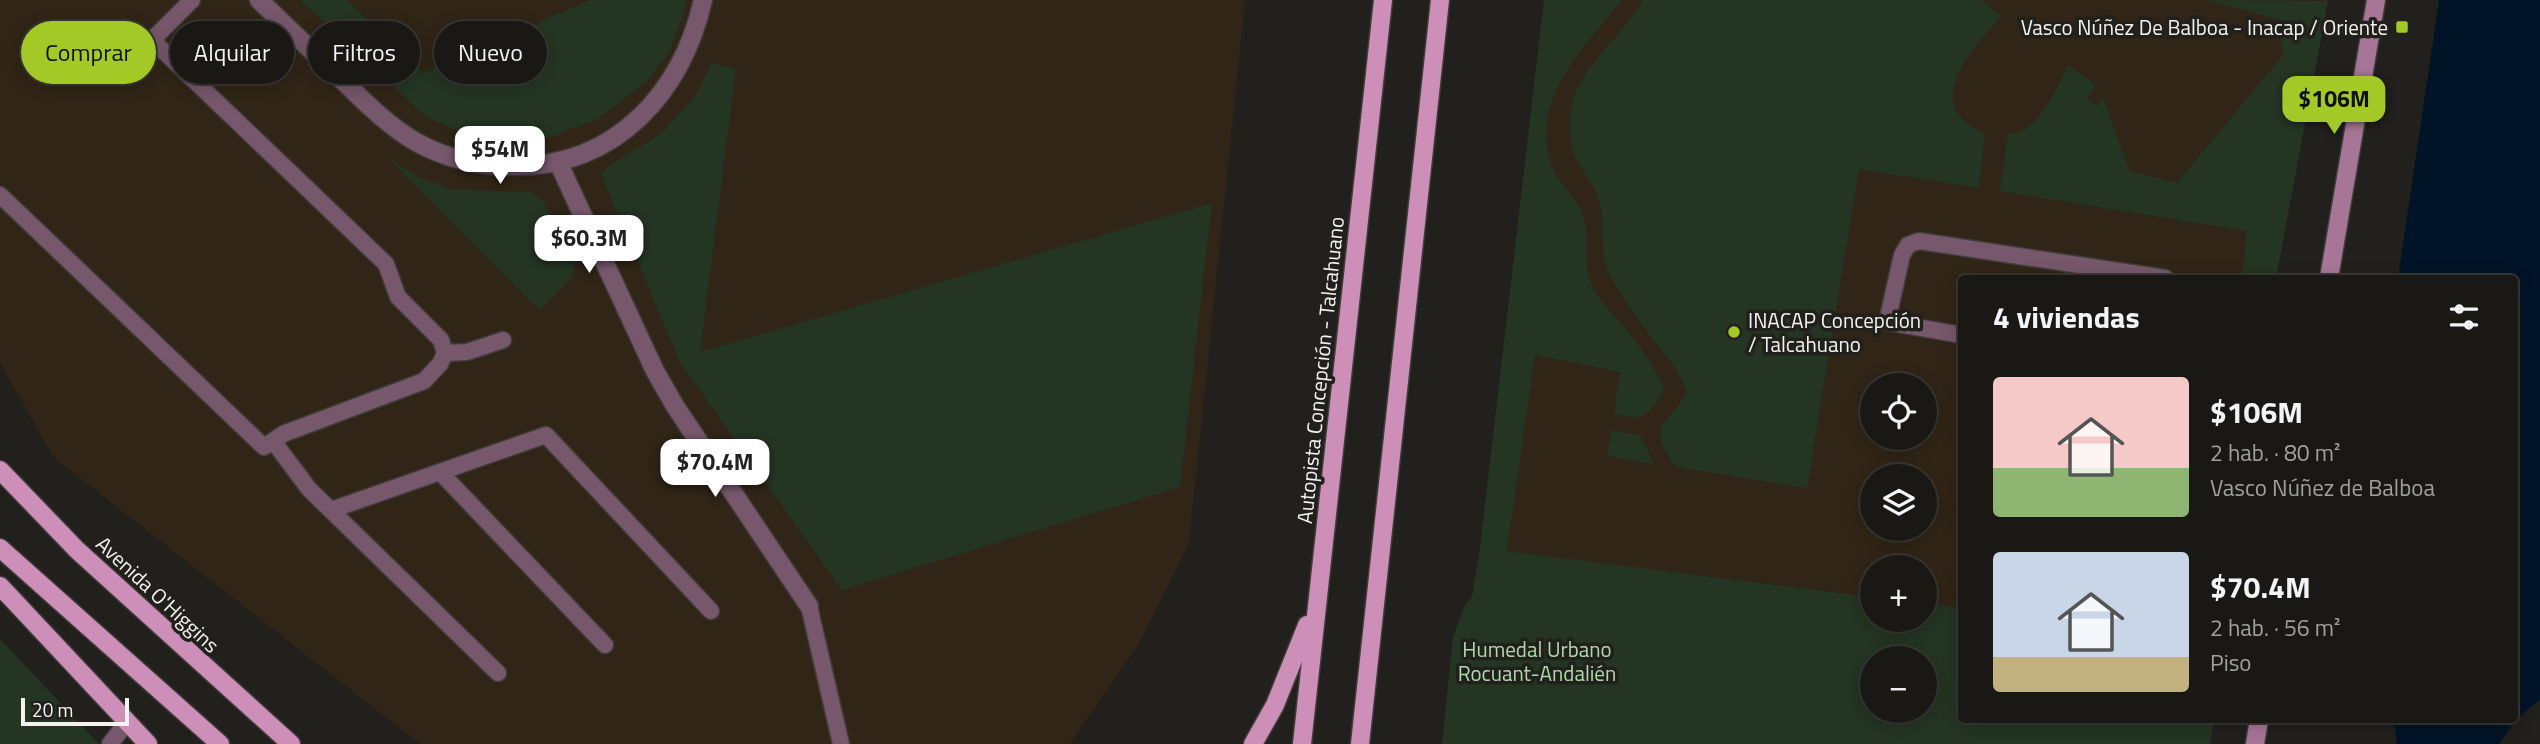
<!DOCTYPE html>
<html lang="es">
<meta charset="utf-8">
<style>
body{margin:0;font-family:"Titillium Web",sans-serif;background:#272522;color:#f1f3f6;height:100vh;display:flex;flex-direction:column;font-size:26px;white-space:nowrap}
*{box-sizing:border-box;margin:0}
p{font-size:23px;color:#9fa0a0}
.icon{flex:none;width:38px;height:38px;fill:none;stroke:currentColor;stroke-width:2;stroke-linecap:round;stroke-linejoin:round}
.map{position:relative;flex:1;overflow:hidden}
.sheet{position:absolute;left:1958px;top:275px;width:560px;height:448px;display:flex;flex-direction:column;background:#1a1815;border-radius:7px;box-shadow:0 4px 18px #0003,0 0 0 2px #383734}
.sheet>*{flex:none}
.banner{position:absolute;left:21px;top:21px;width:665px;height:63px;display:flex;gap:14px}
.controls{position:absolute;left:1860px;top:373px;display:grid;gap:14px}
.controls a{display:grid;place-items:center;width:77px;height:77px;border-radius:50%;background:#1a1815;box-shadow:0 4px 18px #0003,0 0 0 2px #383734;font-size:35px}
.scale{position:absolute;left:21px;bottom:18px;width:108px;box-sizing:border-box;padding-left:7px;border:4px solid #f3f2ef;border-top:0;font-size:19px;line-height:24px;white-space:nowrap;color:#f3f2ef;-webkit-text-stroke:5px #22201c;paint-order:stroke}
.price{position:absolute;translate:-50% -60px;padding:0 16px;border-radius:14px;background:#fff;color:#222;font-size:23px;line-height:46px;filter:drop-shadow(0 2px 4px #0008)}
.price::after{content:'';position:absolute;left:50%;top:42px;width:21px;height:16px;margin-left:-10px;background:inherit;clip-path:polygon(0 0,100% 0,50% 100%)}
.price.on{background:#a3c926;color:#111}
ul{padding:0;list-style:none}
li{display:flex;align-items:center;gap:21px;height:175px;padding:0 35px}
li span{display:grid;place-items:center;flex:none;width:196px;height:140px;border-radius:7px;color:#555}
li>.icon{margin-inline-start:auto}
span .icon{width:84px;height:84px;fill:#fffc;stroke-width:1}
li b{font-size:30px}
h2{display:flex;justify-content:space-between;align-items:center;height:84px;padding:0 35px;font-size:30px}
.chip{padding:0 24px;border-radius:32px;background:#1a1815;box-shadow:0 4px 18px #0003,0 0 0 2px #383734;font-size:24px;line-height:63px}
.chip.on{background:#a3c926;color:#111}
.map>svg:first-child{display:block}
</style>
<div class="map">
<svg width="2540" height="744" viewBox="0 0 2540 744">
<rect width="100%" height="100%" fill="#22201c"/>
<g fill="#302516" fill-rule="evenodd">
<path d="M0,0h1245l-56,544 -50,99 -69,101h-650l-367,-287 -53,-95z"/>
<path d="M1544,0h783l1,1 -52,277h-314v330l-37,-5v-36h-53v30l-392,-49zM1872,385h53v53h-53zM1872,476h53v52h-53z"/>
</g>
<g fill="#243523" fill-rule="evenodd">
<path d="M300,0h47l76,73 167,-73h95v10l-15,41 -23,30 -47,37 -53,20 -66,2 -55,-23z"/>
<path d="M1544,0h78c-37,47 -92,97 -71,164 6,19 25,31 31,49 10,26 -3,51 13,78 9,16 23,28 34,42 13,16 25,35 35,53 -1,10 -15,30 -26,31 -7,1 -17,-2 -24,-4l6,-41 -85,-17 -28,196 365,46v23h53v-17l37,5v111h252l-4,25h-768l11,-107 12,-32 7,-8 8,-49zM1872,658h53v52h-53z"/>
<path d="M1643,0h338l20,16c-28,34 -84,88 -16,117l-6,55 -120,-19 -52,319 -131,-21c-5,-8 -12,-17 -15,-25 -6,-20 19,-32 26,-50 -7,-20 -18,-33 -31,-49 -16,-20 -32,-43 -45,-65 -13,-22 -6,-50 -11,-74 -5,-21 -23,-37 -28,-57 -3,-14 -3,-33 1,-47 13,-39 50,-65 70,-100z"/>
<path d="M2206,0l122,1 -52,277h-34l5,-47 -247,-40 8,-57c32,-2 47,-44 60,-69l28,19 -9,15 10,6 6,-7 27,73 47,12 106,-128 -5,-36z"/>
<path d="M712,63l24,6 -36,283 512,-149 -32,284 -338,103 -162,-228 -80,-190 60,-38 36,-39z"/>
<path d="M388,158l30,19 32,12 82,3 11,9 32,59 -3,17 -33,33z"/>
<path d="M1611,430l29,5 14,29 -47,-8z"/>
<path d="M0,639l99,105h-99z"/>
</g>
<path fill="#001427" d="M2439,0h101v699l-26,23 -15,22h-102l-2,-16 -8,-9h128v-441h-117z"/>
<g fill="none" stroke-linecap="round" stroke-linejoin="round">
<g stroke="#3f3d3a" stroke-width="19">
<g id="lane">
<path d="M0,195l264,252 19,-13 141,-53 16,-17 5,-11 -4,-13 -43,-43 -12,-33 -234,-224 40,-40"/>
<path d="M1962,335l-75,-13 15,-67 6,-10 11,-4 246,37"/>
<path d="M445,353l22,-1 36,-12"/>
<path d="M273,441l36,48 189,184"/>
<path d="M440,472l165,173"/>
<path d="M331,510l215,-75 165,176"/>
<path d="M809,606l32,138"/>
<path d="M110,744l17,-22"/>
</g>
</g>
<g stroke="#3f3d3a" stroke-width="21">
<g id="street">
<path d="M259,0c27,26 54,52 80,77 25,24 48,48 77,65 31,17 67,25 102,24 99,-1 164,-74 185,-166"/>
<path d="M558,162l97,209 20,35 134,200"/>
</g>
</g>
<g stroke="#3f3d3a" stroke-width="21">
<g id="secondary">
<path d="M2329,278l47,-278"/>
<path d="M2255,744l4,-25"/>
</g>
</g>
<g stroke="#3f3d3a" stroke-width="21">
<g id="primary">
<path d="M0,470l77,80 214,194"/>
<path d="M0,548l220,196"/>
<path d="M0,586l148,158"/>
<path d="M1253,744l22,-39 32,-80"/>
<path d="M1302,744l81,-744"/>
<path d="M1360,744l80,-744"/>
</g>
</g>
<use href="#lane" stroke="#76576b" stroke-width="16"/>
<use href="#street" stroke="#76576b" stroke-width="18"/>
<use href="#secondary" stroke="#a77697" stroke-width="18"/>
<use href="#primary" stroke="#cd8eb8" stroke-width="18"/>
</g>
<g fill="#a3c926" stroke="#22201c" stroke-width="2.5">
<rect x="2395" y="20" width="14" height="14" rx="3.5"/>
<circle cx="1734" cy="332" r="7"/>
</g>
<g text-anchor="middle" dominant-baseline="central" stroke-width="7" stroke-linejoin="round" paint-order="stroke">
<g font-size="21" fill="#f3f2ef" stroke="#22201c" text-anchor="end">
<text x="2388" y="27">Vasco Núñez De Balboa - Inacap / Oriente</text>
<text x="1748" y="320" text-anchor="start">INACAP Concepción<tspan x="1748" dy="24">/ Talcahuano</tspan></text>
</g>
<g font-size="21" fill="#f3f2ef" stroke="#22201c">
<text transform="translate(1320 370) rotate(-84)">Autopista Concepción - Talcahuano</text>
<text transform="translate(158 594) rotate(43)">Avenida O'Higgins</text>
</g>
<g font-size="21" fill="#acdaa9" stroke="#22201c">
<text x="1537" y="649">Humedal Urbano<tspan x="1537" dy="24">Rocuant-Andalién</tspan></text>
</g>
</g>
</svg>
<div class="controls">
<a><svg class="icon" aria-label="locate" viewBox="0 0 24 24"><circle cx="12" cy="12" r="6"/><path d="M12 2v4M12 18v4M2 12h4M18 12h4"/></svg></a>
<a><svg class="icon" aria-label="layers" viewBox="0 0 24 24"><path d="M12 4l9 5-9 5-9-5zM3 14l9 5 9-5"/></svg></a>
<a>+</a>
<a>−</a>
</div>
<div class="scale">20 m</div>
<b class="price on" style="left:2334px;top:136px">$106M</b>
<b class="price" style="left:500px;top:186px">$54M</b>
<b class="price" style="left:589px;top:275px">$60.3M</b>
<b class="price" style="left:715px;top:499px">$70.4M</b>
<div class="banner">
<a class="chip on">Comprar</a>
<a class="chip">Alquilar</a>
<a class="chip">Filtros</a>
<a class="chip">Nuevo</a>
</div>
<section class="sheet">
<h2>4 viviendas<svg class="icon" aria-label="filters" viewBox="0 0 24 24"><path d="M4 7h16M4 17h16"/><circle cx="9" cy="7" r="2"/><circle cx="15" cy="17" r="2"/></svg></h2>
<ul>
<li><span style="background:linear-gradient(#f6c9c9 65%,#8fb573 0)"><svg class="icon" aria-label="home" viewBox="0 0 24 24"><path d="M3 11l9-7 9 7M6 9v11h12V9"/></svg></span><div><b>$106M</b><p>2 hab. · 80 m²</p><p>Vasco Núñez de Balboa</p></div></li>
<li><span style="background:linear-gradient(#c9d6e8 75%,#c2b280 0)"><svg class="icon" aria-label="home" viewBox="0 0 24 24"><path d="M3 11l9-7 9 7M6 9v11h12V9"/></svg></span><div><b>$70.4M</b><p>2 hab. · 56 m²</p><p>Piso</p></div></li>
</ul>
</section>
</div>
